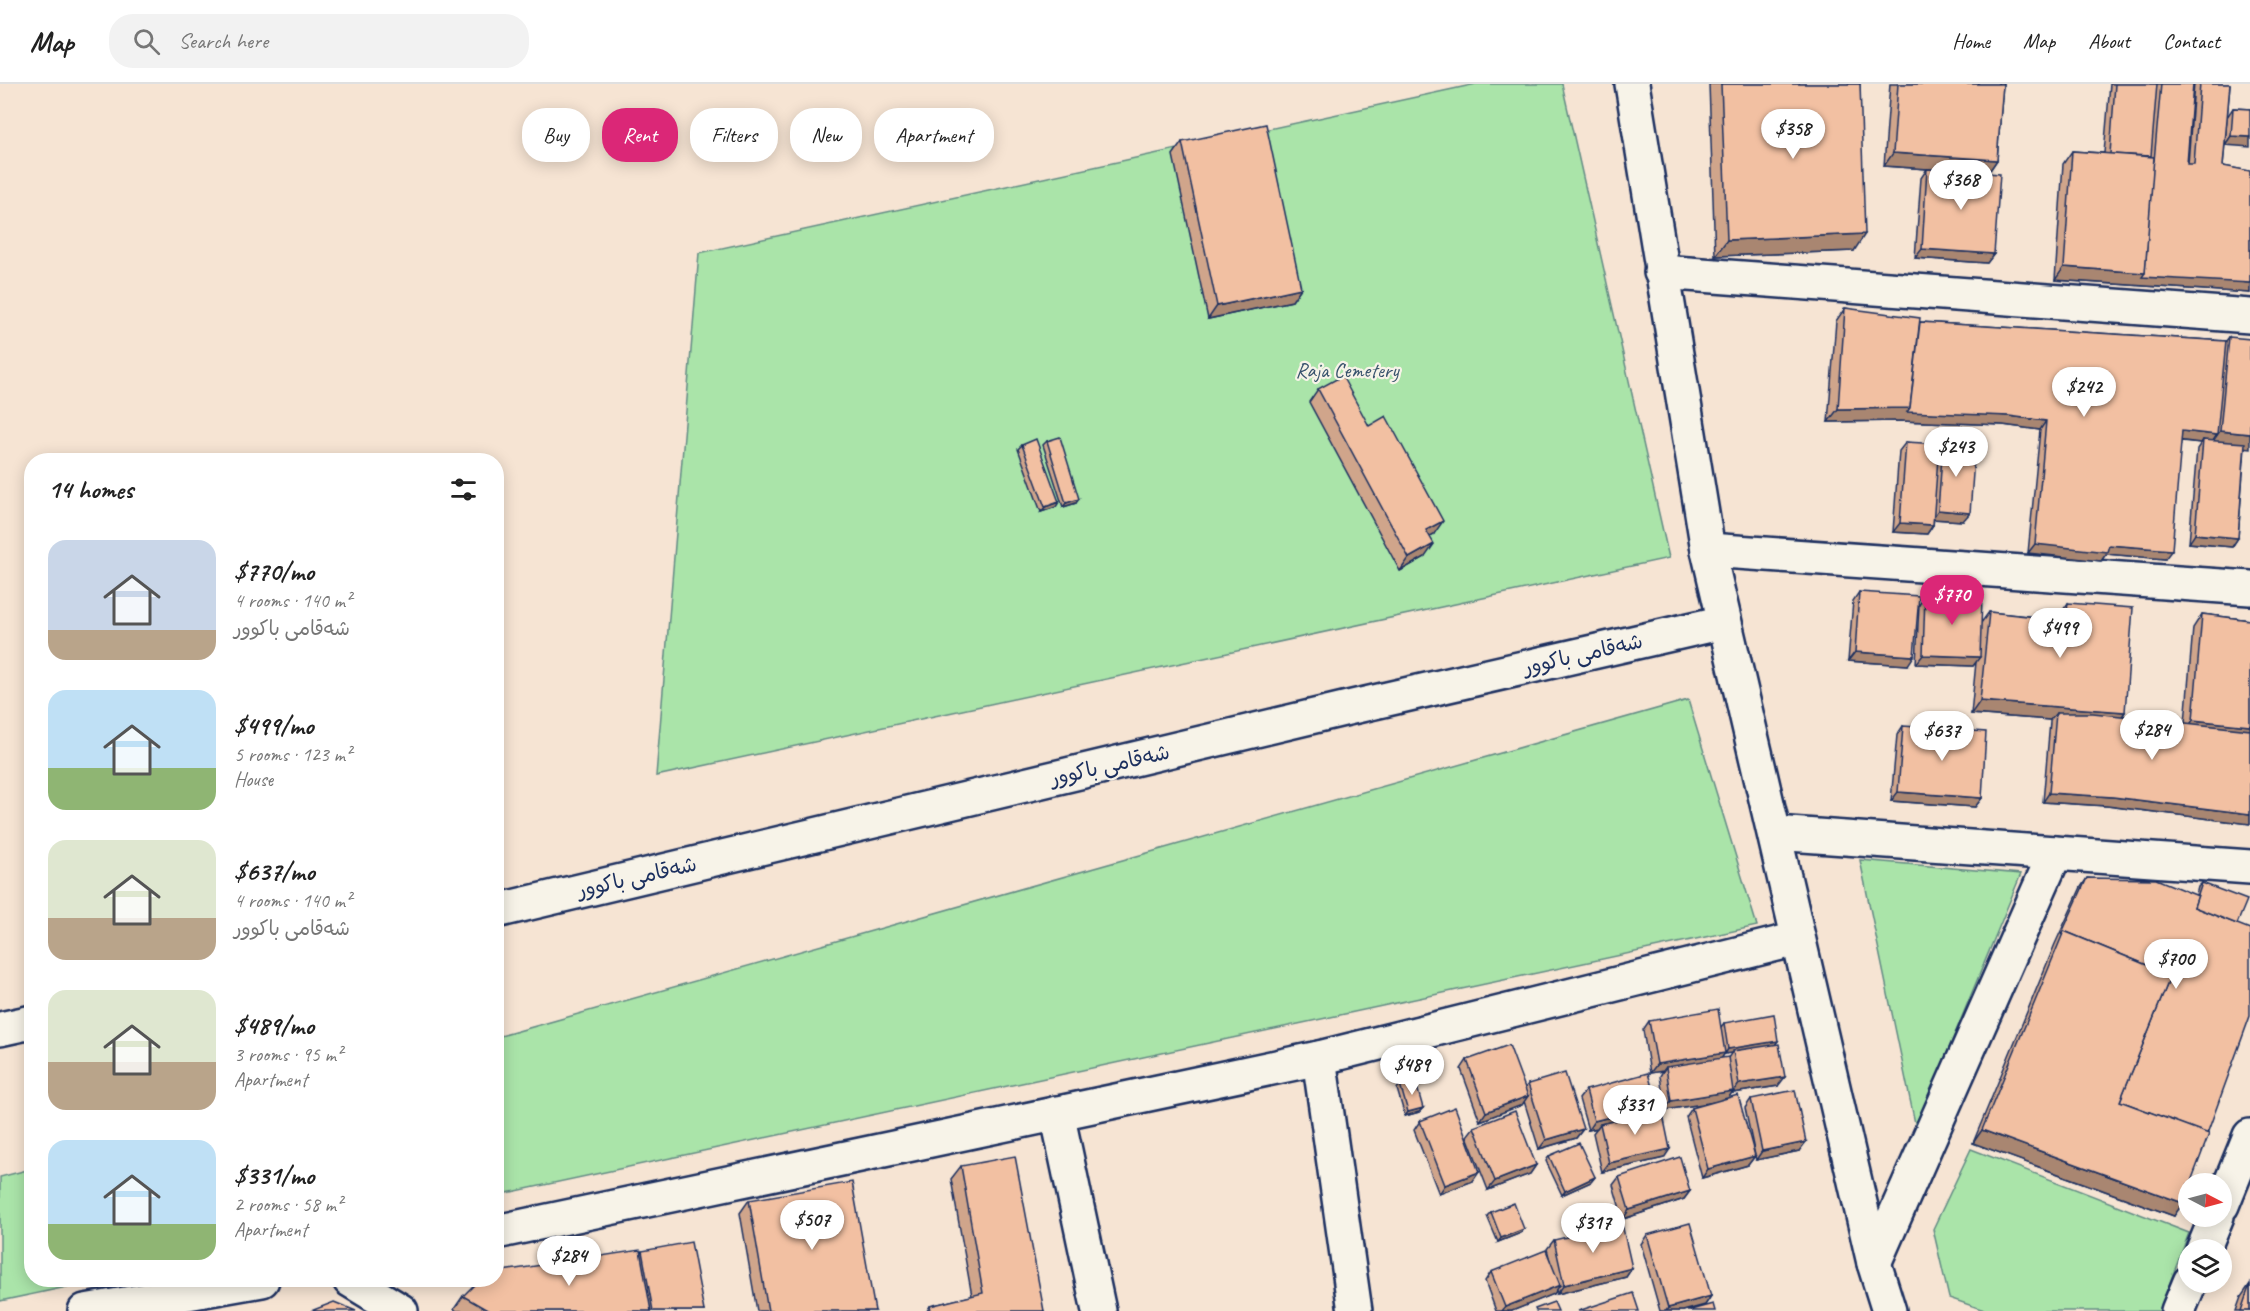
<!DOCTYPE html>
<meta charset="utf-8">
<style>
body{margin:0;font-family:Caveat,"Playpen Sans Arabic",sans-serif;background:#f2f2f2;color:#222;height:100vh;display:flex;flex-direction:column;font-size:22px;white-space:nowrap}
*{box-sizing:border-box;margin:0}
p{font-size:20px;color:#767676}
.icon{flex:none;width:33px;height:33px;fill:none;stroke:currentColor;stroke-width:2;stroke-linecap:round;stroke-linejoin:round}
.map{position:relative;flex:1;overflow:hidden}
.details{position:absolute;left:24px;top:369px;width:480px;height:834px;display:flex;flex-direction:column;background:#fff;border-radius:24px;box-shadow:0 3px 15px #0003}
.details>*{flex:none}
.banner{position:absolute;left:522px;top:24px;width:570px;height:54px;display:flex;gap:12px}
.needle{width:39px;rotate:96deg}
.fabs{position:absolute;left:2178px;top:1089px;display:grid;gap:12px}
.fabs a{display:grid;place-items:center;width:54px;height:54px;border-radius:50%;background:#fff;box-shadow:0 3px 15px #0003;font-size:30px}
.price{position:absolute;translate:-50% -51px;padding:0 14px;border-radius:21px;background:#fff;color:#222;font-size:20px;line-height:39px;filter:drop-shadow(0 2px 3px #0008)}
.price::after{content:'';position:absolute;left:50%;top:36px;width:18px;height:14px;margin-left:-9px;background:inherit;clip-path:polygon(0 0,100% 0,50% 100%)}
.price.selected{background:#db2777;color:#fff}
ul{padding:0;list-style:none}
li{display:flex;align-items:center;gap:18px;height:150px;padding:0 24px}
li span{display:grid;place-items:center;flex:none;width:168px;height:120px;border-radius:18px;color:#555}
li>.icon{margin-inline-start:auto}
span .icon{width:72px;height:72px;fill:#fffc;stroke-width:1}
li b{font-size:26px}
h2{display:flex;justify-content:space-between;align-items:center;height:72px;padding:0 24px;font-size:26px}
.chip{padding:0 21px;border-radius:24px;background:#fff;box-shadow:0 3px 15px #0003;font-size:21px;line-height:54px}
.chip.selected{background:#db2777;color:#fff}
header{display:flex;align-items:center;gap:36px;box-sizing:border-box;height:84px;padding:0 30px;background:#fff;border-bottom:2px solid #e0e0e0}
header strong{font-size:28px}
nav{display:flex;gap:33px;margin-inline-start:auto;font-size:21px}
.search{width:420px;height:54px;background:#f2f2f2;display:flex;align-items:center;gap:15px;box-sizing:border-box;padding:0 21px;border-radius:24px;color:#767676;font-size:22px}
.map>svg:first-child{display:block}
</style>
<header>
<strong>Map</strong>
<div class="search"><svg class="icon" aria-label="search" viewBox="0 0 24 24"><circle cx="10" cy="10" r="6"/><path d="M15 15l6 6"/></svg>Search here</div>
<nav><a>Home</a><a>Map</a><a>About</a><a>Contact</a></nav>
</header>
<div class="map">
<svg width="2250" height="1227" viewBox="0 0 2250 1227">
<rect width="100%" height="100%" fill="#f6e4d3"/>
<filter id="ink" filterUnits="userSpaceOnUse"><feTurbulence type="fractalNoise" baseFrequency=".0167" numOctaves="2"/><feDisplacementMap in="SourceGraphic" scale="12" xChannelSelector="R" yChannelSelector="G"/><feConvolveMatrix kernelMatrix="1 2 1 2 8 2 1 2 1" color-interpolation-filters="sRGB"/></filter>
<g filter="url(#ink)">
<g fill="#aae4a9" stroke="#628a84" stroke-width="1.5">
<path d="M1476,0h86l107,474 -1013,218 43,-523z"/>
<path d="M1688,616l69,226 -1260,269v-158z"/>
<path d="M1860,776l161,14 -105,254z"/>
<path d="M1971,1065l218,84 -30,78h-172l-38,-13 -16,-69z"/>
<path d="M31,1085l1,111h68l-100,21v-124z"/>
</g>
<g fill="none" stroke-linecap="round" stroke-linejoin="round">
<g stroke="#1b2f5e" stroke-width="38">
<g id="street">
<path d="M1661,188l589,44"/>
<path d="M1708,466l542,38"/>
<path d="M1775,749l475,34"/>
<path d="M1319,974l36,253"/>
<path d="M1057,1029l42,198"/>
<path d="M2222,1121l28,-69"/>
<path d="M496,1148l823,-174 478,-119"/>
<path d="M2203,1166l14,-34"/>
<path d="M1874,1179l181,-410"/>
<path d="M350,1196l51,31"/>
<path d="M85,1227l177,-31"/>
<path d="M2178,1227l12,-29"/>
</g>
</g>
<g stroke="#1b2f5e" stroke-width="38">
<g id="secondary">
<path d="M1632,0l76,466 166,713 15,48"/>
<path d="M496,827l852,-203 376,-86"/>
<path d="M0,945l32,-7"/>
</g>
</g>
<use href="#street" stroke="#f7f3e8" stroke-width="33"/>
<use href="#secondary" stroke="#f7f3e8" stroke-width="33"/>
</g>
<g fill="#d0a58b" stroke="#1b2f5e" stroke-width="1.5" fill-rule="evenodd">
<path d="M1709,0h151l-6,167 -139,5z"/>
<path d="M1890,0h113l-6,76 -9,13 -104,-7z"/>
<path d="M2110,0h83l-5,80 6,-80h36l-7,82 27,5v122l-195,-13 8,-116 9,-13 32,2z"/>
<path d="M2233,24l17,1 -25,36 2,-28z"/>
<path d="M1182,58l119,146 -9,13 -84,18 -35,-164z"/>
<path d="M1927,85l67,85 -7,9 -72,-5 6,-80z"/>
<path d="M1845,224l75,14 306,19 3,-4 16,110 -7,91 -6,9 -43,-4 8,-94 4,-6 -20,-2 -16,118 -59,-5 -5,7 -73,-8 12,-123 -37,-5 -102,-4 -73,1 8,-101z"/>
<path d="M1318,305l51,37 65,108 -4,2 -5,21 -25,14 -91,-169z"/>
<path d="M1047,357l29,62 -13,4 -20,-62z"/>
<path d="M1906,358l33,8 4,-6 20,77 -29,-2 -1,6 -6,9 -34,-2 6,-81z"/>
<path d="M1022,361l34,62 -15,5 -23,-63z"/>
<path d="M1859,508l49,73 -60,-4 5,-60z"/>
<path d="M1925,512l56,27 8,-11 70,7v-3l9,-13 57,109 -2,4 62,7 8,-95 9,-14 48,6v204l-143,-18 -64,-4 7,-80v-2l-79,-6 5,-52 -3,4 -57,-2 3,-59z"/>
<path d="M1903,642l79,72 -7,9 -84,-6 6,-66z"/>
<path d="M2087,794l109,17 2,-8 4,-4 35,41 -63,292 -201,-73 82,-199 26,-57z"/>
<path d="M1649,937l72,6 3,-4 51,21 3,42 -45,7 -1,-1 -4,6 27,58 -7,9 -46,13 -16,-61 6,-9 22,-6 -49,8 -5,-34 3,-5 -13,2 -7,-43zM1725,967v3l7,-2 -4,6h-7l4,-5z"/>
<path d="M1467,976l58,28 3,-4 55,45 -7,9 -37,11 -15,-48 -2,4 -42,16 -19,-52z"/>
<path d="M1400,1000l23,24 -4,4 -14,4 -8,-27z"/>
<path d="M1586,1006l66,22 12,46 -62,14 -9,-39 4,-5 -9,2 -9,-31z"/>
<path d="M1751,1015l48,52 -43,9 -11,-52z"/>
<path d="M1420,1037l53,60 -34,13 -25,-64z"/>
<path d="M1474,1043l62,38 -6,9 -42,16 -21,-54z"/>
<path d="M1549,1072l46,21 -4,5 -29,13 -16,-34z"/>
<path d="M961,1082l83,145h-117l3,-5 42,-10 -21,-117z"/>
<path d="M1619,1093l71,14 -6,8 -61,20 -10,-34z"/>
<path d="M749,1116l126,111h-118l-17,-98z"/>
<path d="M1491,1128l33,17 -3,4 -23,9 -11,-26z"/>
<path d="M1647,1151l64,61 -6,9 -22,6h-23l-19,-67z"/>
<path d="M1554,1156l78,28 -6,9 -69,17v-4l-3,4 -42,17h-16l-11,-30 6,-9 59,-11 -3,-12z"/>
<path d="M642,1167l62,60h-247l-3,-2 9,-13 178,-43z"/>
<path d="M2250,1200v27h-14l5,-14z"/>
</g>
<g fill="#a98671" stroke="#1b2f5e" stroke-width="1.5">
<path d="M2231,52l19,1v10l-25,-2z"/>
<path d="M1893,69l104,7 -9,13 -104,-7z"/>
<path d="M1865,150l-11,17 -139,5 12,-16z"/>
<path d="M1922,165l72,5 -7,9 -72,-5z"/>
<path d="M2064,183l81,6 105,10v10l-195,-13z"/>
<path d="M1301,204l-9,13 -84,18 9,-13z"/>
<path d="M1910,324l99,8 37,5 -6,9 -37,-5 -102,-4 -73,1 10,-13z"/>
<path d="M2182,347l35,4 -6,9 -8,-4 -2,3 -25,-3z"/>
<path d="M2220,347l30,3v14l-39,-4z"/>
<path d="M1079,415l-3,4 -13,4 3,-4z"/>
<path d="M1059,418l-3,5 -15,5 4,-5z"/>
<path d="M1938,426l32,3 -7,8 -31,-2z"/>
<path d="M1443,437l-9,13 -17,9 9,-13z"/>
<path d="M1900,439l33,2 -6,9 -34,-2z"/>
<path d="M2195,450l43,4 -6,9 -43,-4z"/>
<path d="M1434,460l-9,13 -25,14 9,-13z"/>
<path d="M2035,460l74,1 63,5 -7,9 -59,-5 -5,7 -73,-8z"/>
<path d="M1855,568l59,4 -6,9 -60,-4z"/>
<path d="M1923,571l57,2 -7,9 -57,-2z"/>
<path d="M1980,617l145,11 -9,13 -60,-12 -6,7 -79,-6z"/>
<path d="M2193,636l57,6v13l-66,-6z"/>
<path d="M1898,708l84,6 -7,9 -84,-6z"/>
<path d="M2049,709l64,4 137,17v10l-143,-18 -64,-4z"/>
<path d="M1778,957l-3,4 -50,9 3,-5z"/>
<path d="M1725,969l-6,9 -53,5 -3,4 -13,2 7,-9z"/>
<path d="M1785,993l-7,9 -45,7 6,-9z"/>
<path d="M1733,1007l-6,9 -62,10 6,-9z"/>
<path d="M1528,1012l-6,9 -42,16 6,-9z"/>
<path d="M1657,1021l-6,9 -51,10 -3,4 -9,2 6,-9z"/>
<path d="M1423,1024l-4,4 -14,4 3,-4z"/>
<path d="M1583,1045l-7,9 -37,11 7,-9z"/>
<path d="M1982,1046l201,73 -9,13 -201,-73z"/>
<path d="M1806,1058l-7,9 -43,9 6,-9z"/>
<path d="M1670,1065l-6,9 -62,14 7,-9z"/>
<path d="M1755,1072l-7,9 -46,13 6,-9z"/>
<path d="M1536,1081l-6,9 -42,16 7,-9z"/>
<path d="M1479,1088l-6,9 -34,13 6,-9z"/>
<path d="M1595,1093l-4,5 -29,13 3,-4z"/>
<path d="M1690,1107l-6,8 -61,20 6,-9z"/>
<path d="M1524,1145l-3,4 -23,9 3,-4z"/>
<path d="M1632,1184l-6,9 -69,17 7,-9z"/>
<path d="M1560,1201l-6,9 -42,17h-10l3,-4z"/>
<path d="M1711,1212l-6,9 -22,6h-17l2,-3z"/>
</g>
<g fill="#f2c0a2" stroke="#1b2f5e" stroke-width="1.5">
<path d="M1721,0h139l5,150 -138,6z"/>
<path d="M1898,0h105l-6,76 -104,-7z"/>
<path d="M2115,0h42l-6,72 -41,-2z"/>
<path d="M2161,0h32l-6,80h7l6,-80h30l-7,82 27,5v112l-108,-6 3,-4 8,-112h1z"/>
<path d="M2233,24l17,1v28l-19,-1z"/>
<path d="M1266,40l35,164 -84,18 -35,-164z"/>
<path d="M2072,67l82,6 -9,116 -81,-6z"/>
<path d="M1927,85l73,5 -6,80 -72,-5z"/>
<path d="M1845,224l75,10 -10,90 -72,1z"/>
<path d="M1920,238l306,19 -9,94 -35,-4 -10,119 -63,-5 -2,7 -72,-8 11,-123 -37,-5 -102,-4 3,-4z"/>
<path d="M2229,253l21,2v95l-30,-3z"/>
<path d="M1342,292l27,50 17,-10 57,105 -17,9 8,14 -25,14 -91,-169z"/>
<path d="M1060,353l19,62 -13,4 -19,-62z"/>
<path d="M1036,355l23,63 -14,5 -23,-62z"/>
<path d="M2203,356l42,3 -7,95 -43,-4z"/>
<path d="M1906,358l33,2 -6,81 -33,-2z"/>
<path d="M1943,360l32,3 -5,66 -32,-3z"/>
<path d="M1859,508l60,4 -5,60 -59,-4z"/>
<path d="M1925,512l57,2 -2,59 -57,-2z"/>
<path d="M2068,519l65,5 -8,104 -145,-11 9,-89 77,8z"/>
<path d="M2202,530l48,6v106l-57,-6z"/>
<path d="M2056,629h37l157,17v84l-137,-17 -64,-4z"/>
<path d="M1903,642l83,6 -4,66 -84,-6z"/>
<path d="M2087,794l69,1 42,17 -4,11 56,22v87l-43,118 -87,-33 51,-126 -107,-44 -3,4z"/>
<path d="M2202,799l45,17 -10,24 -43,-17z"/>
<path d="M2064,847l107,44 -51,126 89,33 -19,50h-2v4l-5,15 -201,-73z"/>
<path d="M1718,925l7,44 -68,11 -8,-43z"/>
<path d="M1774,930l4,27 -50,8 -4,-26z"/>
<path d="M1779,960l6,33 -46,7 -6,-33z"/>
<path d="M1509,961l19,51 -42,16 -19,-52z"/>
<path d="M1728,973l5,34 -62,10 -5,-34z"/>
<path d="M1565,989l18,56 -37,11 -18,-56z"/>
<path d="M1648,989l9,32 -63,16 -8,-31z"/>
<path d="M1415,996l8,28 -15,4 -8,-28z"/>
<path d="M1795,1006l11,52 -44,9 -11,-52z"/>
<path d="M1738,1011l17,61 -47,13 -16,-61z"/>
<path d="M1455,1023l24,65 -34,13 -25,-64z"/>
<path d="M1662,1026l8,39 -61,14 -9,-39z"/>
<path d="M1515,1027l21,54 -41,16 -21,-54z"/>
<path d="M1579,1059l16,34 -30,14 -16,-35z"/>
<path d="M1015,1072l29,155h-113l-1,-5 53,-13 -22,-127z"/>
<path d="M1680,1073l10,34 -61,19 -10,-33z"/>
<path d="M852,1098l23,129h-107l-19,-111z"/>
<path d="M1514,1119l10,26 -23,9 -10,-26z"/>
<path d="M1690,1139l21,73 -43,12 -21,-73z"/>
<path d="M1622,1140l10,44 -68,17 -10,-45z"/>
<path d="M691,1158l13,69h-51l-11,-60z"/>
<path d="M640,1166l11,61h-162l-26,-15 16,-16h17v-8z"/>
<path d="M1546,1166l14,35 -55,22 -14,-35z"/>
<path d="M2250,1200v27h-9z"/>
<path d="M1633,1209l6,18h-61z"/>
<path d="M334,1218l22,9h-45z"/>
<path d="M1554,1218l4,9h-22l-1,-2z"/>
<path d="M1713,1220l2,7h-28z"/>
</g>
</g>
<g text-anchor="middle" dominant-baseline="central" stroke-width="4.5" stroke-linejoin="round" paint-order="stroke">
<g font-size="21" fill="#38536d" stroke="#f7f3e8">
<text x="1347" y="286">Raja Cemetery</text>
</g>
<g font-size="21" fill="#1b2f5e" stroke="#f7f3e8">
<text transform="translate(1583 570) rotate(-13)">شەقامی باکوور</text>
<text transform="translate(1110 681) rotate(-13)">شەقامی باکوور</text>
<text transform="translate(637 793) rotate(-13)">شەقامی باکوور</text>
</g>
</g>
</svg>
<div class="fabs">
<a><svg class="needle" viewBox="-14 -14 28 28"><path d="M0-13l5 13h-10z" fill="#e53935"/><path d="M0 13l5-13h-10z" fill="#767676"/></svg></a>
<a><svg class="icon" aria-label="layers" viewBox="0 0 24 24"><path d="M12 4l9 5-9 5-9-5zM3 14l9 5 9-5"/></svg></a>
</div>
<b class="price" style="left:1793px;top:76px">$358</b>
<b class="price" style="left:1961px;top:127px">$368</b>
<b class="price" style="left:2084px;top:334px">$242</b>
<b class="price" style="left:1956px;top:394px">$243</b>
<b class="price selected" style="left:1952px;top:542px">$770</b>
<b class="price" style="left:2060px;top:575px">$499</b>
<b class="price" style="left:2152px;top:677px">$284</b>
<b class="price" style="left:1942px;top:678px">$637</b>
<b class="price" style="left:2176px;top:906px">$700</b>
<b class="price" style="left:1412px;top:1012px">$489</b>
<b class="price" style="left:1635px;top:1052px">$331</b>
<b class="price" style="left:812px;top:1167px">$507</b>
<b class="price" style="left:1593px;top:1170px">$317</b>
<b class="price" style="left:569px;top:1203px">$284</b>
<div class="banner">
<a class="chip">Buy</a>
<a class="chip selected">Rent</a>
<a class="chip">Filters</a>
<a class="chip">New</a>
<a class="chip">Apartment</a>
</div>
<section class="details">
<h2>14 homes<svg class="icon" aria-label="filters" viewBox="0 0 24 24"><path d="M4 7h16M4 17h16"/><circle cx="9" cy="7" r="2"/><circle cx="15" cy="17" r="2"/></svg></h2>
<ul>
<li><span style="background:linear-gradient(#c9d6e8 75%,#b9a48a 0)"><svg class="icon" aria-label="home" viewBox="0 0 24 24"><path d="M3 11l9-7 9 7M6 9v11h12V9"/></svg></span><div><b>$770/mo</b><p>4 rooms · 140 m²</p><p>شەقامی باکوور</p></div></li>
<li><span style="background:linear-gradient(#bfe0f5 65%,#8fb573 0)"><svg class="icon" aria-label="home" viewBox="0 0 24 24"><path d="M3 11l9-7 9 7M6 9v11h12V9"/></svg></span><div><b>$499/mo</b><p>5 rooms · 123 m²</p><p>House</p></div></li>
<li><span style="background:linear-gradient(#dfe7d0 65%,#b9a48a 0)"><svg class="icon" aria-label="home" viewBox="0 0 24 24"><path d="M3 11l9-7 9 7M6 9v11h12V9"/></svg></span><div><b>$637/mo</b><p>4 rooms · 140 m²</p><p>شەقامی باکوور</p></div></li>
<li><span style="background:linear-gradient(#dfe7d0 60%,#b9a48a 0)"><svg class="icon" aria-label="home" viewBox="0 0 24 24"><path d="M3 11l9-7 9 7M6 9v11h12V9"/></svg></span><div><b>$489/mo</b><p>3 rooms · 95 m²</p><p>Apartment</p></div></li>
<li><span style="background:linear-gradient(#bfe0f5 70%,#8fb573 0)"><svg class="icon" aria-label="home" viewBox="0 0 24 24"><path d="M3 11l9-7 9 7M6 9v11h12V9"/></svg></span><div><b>$331/mo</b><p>2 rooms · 58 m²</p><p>Apartment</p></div></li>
</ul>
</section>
</div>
